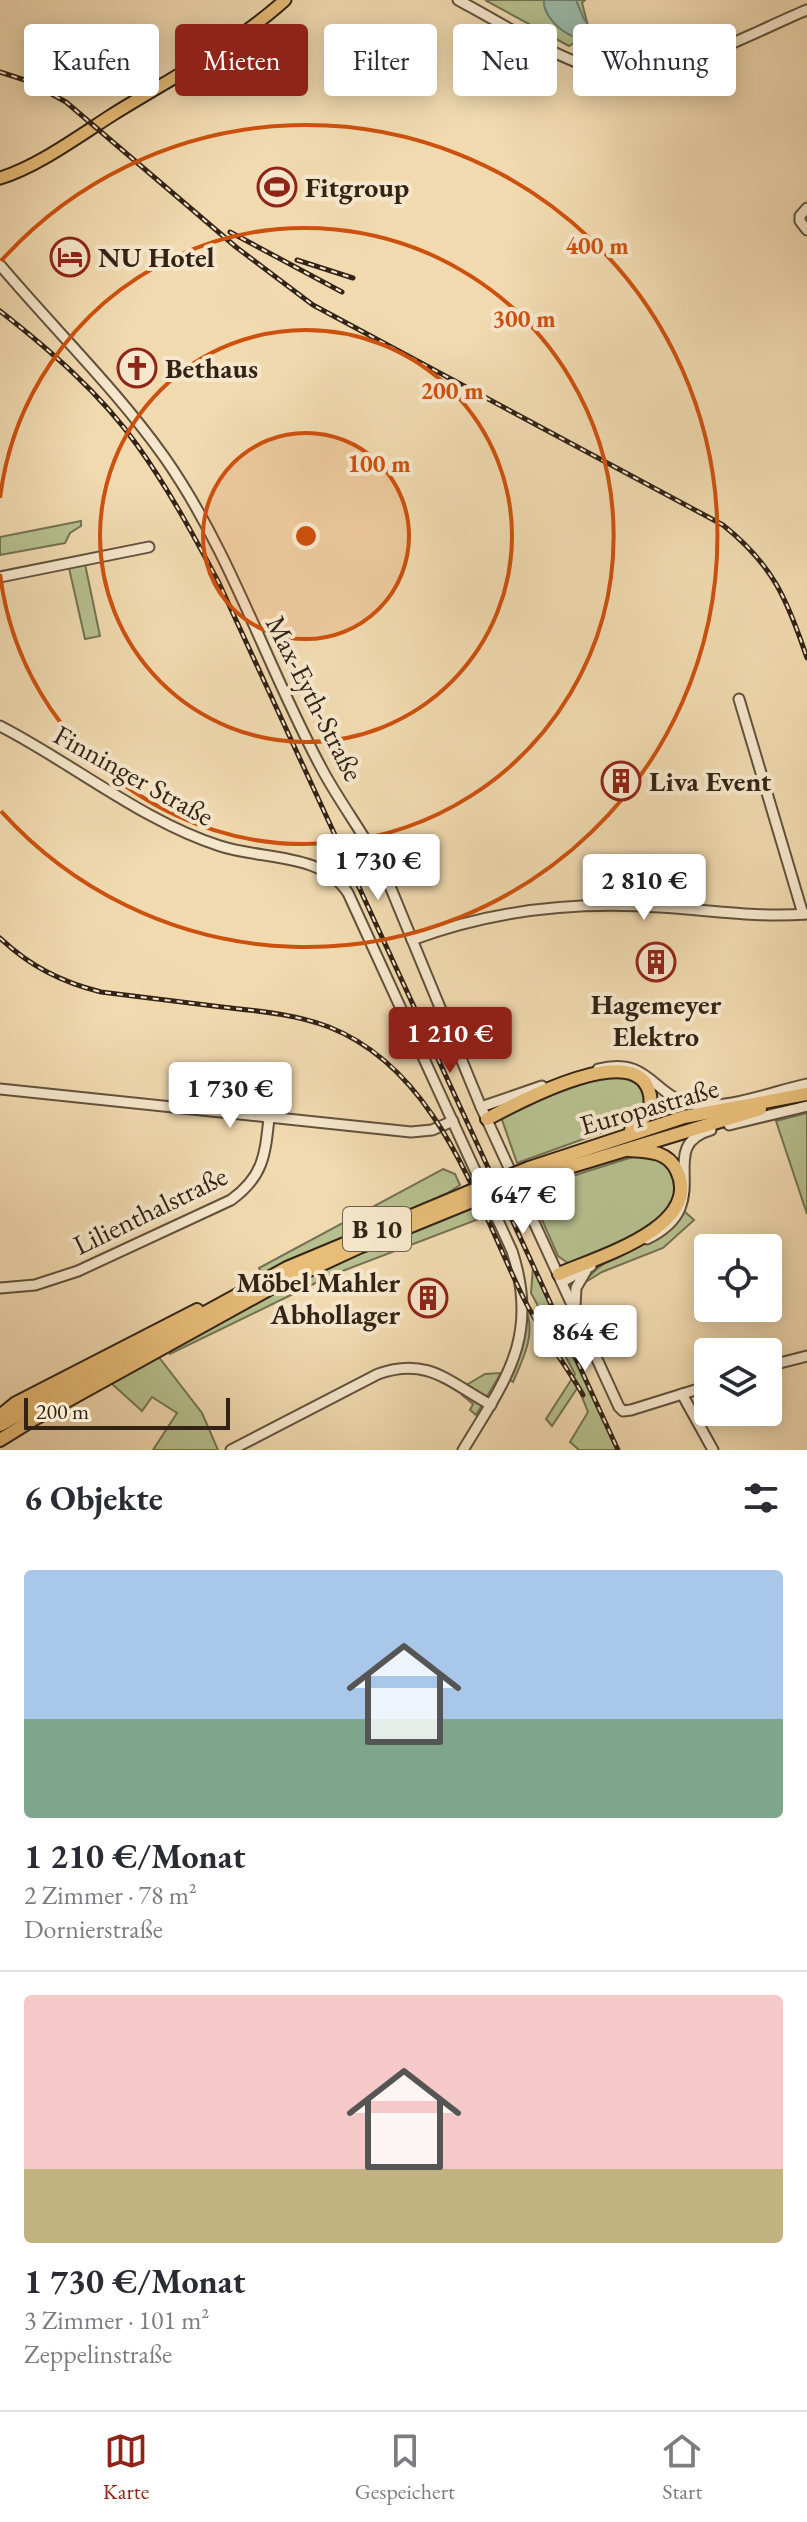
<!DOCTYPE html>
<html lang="de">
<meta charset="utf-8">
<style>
body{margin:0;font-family:"EB Garamond",serif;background:#f2f2f3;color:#2b2b33;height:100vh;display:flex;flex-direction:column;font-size:30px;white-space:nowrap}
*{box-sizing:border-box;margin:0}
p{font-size:26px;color:#7c7c81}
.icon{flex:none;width:44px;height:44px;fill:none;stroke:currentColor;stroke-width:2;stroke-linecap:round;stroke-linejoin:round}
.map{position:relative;height:1450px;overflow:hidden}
.panel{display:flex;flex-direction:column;background:#fff;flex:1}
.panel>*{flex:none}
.top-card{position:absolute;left:24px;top:24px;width:760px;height:72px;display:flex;gap:16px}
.fabs{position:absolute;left:694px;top:1234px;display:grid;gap:16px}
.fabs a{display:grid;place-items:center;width:88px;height:88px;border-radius:8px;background:#fff;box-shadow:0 4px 20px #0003;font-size:40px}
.scale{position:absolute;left:24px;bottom:20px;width:206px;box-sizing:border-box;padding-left:8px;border:4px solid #332316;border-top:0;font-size:22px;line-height:28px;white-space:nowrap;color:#332316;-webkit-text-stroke:6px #f6e7cc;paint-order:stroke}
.price{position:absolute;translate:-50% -68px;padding:0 18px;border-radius:8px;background:#fff;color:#222;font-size:26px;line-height:52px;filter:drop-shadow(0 2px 4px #0008)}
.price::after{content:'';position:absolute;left:50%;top:48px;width:24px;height:18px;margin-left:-12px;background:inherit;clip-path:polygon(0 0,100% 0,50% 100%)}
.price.on{background:#8f2418;color:#fff}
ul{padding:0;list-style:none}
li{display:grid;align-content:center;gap:16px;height:424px;padding:0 24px}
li+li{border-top:2px solid #e1e1e2}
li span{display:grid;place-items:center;height:248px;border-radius:8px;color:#555}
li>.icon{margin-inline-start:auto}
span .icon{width:144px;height:144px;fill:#fffc;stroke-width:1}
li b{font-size:34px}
h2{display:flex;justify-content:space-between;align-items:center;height:96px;padding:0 24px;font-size:34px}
.pill{padding:0 28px;border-radius:8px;background:#fff;box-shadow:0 4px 20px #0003;font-size:28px;line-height:72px}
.pill.on{background:#8f2418;color:#fff}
.tabs{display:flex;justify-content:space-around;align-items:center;height:112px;border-top:2px solid #e1e1e2;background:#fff;font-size:22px;color:#7c7c81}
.tabs a{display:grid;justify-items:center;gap:4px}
.tabs .on{color:#8f2418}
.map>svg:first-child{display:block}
</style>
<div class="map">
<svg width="807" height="1450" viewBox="0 0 807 1450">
<rect width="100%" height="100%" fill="#f1dab0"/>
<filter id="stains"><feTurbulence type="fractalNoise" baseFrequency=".0025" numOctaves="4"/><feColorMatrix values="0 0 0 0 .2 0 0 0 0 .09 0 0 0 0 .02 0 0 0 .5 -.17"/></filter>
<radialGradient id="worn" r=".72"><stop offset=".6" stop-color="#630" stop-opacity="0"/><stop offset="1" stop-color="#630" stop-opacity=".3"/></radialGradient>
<g fill="#b6c08e" stroke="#747252" stroke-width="2">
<path d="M485,0h100l-3,3 8,30 -21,13z"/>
<path d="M81,521v5l-11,7 -5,10 -65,12v-18z"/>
<path d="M85,564l15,72 -15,3 -16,-71z"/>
<path d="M605,1075l30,3 12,24 -4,8 -15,13 -111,40 -16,-46 27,-15z"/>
<path d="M807,1113v101l-31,-93z"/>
<path d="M639,1155c31,3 32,12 38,40l-15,27 -52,27 -41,15 -11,-8 -23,-52 21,-5 -26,-4 -2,-5z"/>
<path d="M443,1169l12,5 5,11 -14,9 -184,81 -3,-7z"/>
<path d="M476,1202l8,15 -152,58 -162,79 -3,-6 171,-88z"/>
<path d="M684,1211l10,9 -31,28 -61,24 -18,11c24,-35 75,-36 100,-72z"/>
<path d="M533,1267l86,183h-40l-9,-8 18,-30 -10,-25 -26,39 -6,-7 29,-45 -44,-81z"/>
<path d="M526,1310c10,24 -3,49 -13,72l-7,-5z"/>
<path d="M158,1356l44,57 16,37h-65l24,-37 -25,-16 -10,14 -31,-28z"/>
<path d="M501,1373l-25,42 -6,-5 3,-6 -11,-9 1,-8 22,-13z"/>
</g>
<path fill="#9bbbab" stroke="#717e6f" stroke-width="2" d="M544,0h32l8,19 13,19c-20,9 -55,-17 -53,-38z"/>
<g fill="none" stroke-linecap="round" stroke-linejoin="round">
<g stroke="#62513c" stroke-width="13">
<g id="minor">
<path d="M458,0c42,22 106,64 151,72 56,10 144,-40 198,-62"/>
<path d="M807,208l-7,8v5l7,9"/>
<path d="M0,265c54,64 116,124 165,193 67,96 102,210 158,313 19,35 44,67 62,103l96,233 138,300 4,4 8,-1 77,-24"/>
<path d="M0,577l149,-30"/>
<path d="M739,699l64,215"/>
<path d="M0,726c72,37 144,96 220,120 42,14 101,6 128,47l164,358c28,86 -6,128 -49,199"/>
<path d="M412,940c80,-30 163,-39 248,-33 49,3 98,11 147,7"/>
<path d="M598,1069c52,-13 54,27 94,35 32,7 82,-13 115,-20"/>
<path d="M0,1089l411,43 21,-2 21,-9"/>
<path d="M481,1107l61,-21"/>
<path d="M729,1125l78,-19"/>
<path d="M647,1239c73,-35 5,-92 64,-109"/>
<path d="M562,1282l29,-16"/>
<path d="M0,1288l35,-3 43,-14 153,-71c32,-23 34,-44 38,-82"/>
<path d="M575,1306l1,-18 10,-17"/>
<path d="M768,1366l39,-10"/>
<path d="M682,1394l31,56"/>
<path d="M231,1450l147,-76c50,-18 72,9 113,31"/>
</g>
</g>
<g stroke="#332316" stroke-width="15">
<path id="major" d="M0,178c37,-11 79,-42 112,-63 58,-36 122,-69 173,-115"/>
</g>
<g stroke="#332316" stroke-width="16">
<g id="highway">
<path d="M487,1119c28,-15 152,-83 163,-24 3,17 -8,26 -19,35"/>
<path d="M529,1168l155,-51 123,-23"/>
<path d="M533,1178l227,-69"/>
<path d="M559,1274c36,-16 145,-47 118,-103 -9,-20 -29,-20 -48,-21"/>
<path d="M264,1291l95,-44 113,-46"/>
<path d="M0,1416l16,-13 181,-93"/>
<path d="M0,1425l287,-157 182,-76"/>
<path d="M0,1440l34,-21 235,-130"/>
</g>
</g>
<use href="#minor" stroke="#f6e7cc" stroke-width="9"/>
<use href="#major" stroke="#e8bd78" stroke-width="11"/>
<use href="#highway" stroke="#e8bd78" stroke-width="12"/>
<g stroke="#332316" stroke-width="5">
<g id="rail">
<path d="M0,72l28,9 38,21 170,145 77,58 410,220c50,40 64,74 84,133"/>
<path d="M230,232l112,60"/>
<path d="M297,260l56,18"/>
<path d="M0,311c50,39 100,82 137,134 31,43 57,91 82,138l399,867"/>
<path d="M0,938c30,28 61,44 101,54 40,5 81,10 121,15 36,4 73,7 107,20 109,43 147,174 194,270 17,35 41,65 60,98"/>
</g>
</g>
<use href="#rail" stroke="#f6e7cc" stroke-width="2" stroke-dasharray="6" stroke-linecap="butt"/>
<g stroke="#332316" stroke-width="16" stroke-linecap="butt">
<g id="highway-bridge">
<path d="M469,1192l60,-24"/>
<path d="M472,1201l61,-23"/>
</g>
</g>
<use href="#highway-bridge" stroke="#e8bd78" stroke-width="12"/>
</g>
<circle cx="306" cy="536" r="103" fill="#cd510e" fill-opacity=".12"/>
<g fill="none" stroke="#cd510e" stroke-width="4">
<circle cx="306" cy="536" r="103"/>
<circle cx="306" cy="536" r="206"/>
<path d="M0 498A308 308 0 1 1 0 574"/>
<path d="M1 261A411 411 0 1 1 1 811"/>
</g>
<defs>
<g id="stadium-ring" transform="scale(2)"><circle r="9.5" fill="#f6e7cc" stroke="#8f2418" stroke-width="1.5"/><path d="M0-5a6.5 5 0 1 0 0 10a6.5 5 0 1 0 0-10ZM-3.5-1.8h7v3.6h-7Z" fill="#8f2418"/></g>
<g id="hotel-ring" transform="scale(2)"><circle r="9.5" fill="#f6e7cc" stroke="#8f2418" stroke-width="1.5"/><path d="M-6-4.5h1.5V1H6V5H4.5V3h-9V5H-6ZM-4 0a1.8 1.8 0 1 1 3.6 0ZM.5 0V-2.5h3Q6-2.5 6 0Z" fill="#8f2418"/></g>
<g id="church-ring" transform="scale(2)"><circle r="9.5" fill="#f6e7cc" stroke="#8f2418" stroke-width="1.5"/><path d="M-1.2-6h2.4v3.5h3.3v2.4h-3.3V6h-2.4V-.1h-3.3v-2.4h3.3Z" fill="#8f2418"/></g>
<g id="building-ring" transform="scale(2)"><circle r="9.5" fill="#f6e7cc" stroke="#8f2418" stroke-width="1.5"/><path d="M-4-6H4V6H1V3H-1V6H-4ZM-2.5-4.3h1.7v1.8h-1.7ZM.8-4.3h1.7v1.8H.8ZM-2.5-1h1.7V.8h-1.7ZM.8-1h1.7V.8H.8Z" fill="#8f2418"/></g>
</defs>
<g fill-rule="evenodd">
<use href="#stadium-ring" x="277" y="187"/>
<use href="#hotel-ring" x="70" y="257"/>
<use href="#church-ring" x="137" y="368"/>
<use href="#building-ring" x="621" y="781"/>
<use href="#building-ring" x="656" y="962"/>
<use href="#building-ring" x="428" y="1298"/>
</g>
<g text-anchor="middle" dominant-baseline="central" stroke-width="8" stroke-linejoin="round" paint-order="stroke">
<rect fill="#f6e7cc" stroke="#6e5e4d" stroke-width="2" x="343" y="1207" width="68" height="44" rx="6"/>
<g font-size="26" font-weight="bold" fill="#332316">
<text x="377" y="1229">B 10</text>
</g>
<g font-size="28" font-weight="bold" fill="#332316" stroke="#f6e7cc" text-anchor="start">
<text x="305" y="187">Fitgroup</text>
<text x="98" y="257">NU Hotel</text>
<text x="165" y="368">Bethaus</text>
<text x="649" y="781">Liva Event</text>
<text x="656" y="1004" text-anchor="middle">Hagemeyer<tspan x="656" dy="32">Elektro</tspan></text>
<text x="400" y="1282" text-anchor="end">Möbel Mahler<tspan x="400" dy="32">Abhollager</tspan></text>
</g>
<g font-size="28" fill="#332316" stroke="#f6e7cc">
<text transform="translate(315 698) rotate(63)">Max-Eyth-Straße</text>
<text transform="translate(134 775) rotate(29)">Finninger Straße</text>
<text transform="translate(649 1106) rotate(-16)">Europastraße</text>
<text transform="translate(150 1210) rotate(-26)">Lilienthalstraße</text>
</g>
</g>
<circle cx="306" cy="536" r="12" fill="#cd510e" stroke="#f6e7cc" stroke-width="4"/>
<g font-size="24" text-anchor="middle" font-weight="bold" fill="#cd510e" stroke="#f6e7cc" stroke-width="8" stroke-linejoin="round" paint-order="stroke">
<text x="597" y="254">400 m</text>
<text x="524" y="327">300 m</text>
<text x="452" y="399">200 m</text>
<text x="379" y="472">100 m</text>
</g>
<rect width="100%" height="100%" filter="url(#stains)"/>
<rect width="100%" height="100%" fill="url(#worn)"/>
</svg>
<div class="fabs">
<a><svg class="icon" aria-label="locate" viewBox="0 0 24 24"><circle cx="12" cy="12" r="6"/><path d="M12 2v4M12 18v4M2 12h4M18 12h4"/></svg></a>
<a><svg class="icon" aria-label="layers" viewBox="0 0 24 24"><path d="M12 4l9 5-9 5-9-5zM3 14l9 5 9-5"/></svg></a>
</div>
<div class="scale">200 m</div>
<b class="price" style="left:378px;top:902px">1 730 €</b>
<b class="price" style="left:644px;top:922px">2 810 €</b>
<b class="price on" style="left:450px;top:1075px">1 210 €</b>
<b class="price" style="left:230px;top:1130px">1 730 €</b>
<b class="price" style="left:523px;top:1236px">647 €</b>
<b class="price" style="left:585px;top:1373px">864 €</b>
<div class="top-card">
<a class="pill">Kaufen</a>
<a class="pill on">Mieten</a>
<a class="pill">Filter</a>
<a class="pill">Neu</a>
<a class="pill">Wohnung</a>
</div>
</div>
<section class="panel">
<h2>6 Objekte<svg class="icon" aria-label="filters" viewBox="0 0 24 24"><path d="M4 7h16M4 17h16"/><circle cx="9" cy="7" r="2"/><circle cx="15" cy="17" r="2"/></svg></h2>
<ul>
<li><span style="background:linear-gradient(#a9c7e8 60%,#7fa58c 0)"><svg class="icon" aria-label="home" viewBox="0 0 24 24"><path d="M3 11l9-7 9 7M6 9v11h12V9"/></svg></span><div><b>1 210 €/Monat</b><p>2 Zimmer · 78 m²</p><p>Dornierstraße</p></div></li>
<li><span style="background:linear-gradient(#f6c9c9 70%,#c2b280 0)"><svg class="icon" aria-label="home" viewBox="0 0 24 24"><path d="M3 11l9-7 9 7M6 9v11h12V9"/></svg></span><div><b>1 730 €/Monat</b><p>3 Zimmer · 101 m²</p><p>Zeppelinstraße</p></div></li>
</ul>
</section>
<nav class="tabs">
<a class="on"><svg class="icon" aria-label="map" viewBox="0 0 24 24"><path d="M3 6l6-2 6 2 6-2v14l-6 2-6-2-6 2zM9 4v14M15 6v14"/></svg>Karte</a>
<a><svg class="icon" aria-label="saved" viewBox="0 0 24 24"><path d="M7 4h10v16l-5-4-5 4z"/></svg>Gespeichert</a>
<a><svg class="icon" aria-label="home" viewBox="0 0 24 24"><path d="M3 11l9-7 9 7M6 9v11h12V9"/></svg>Start</a>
</nav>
